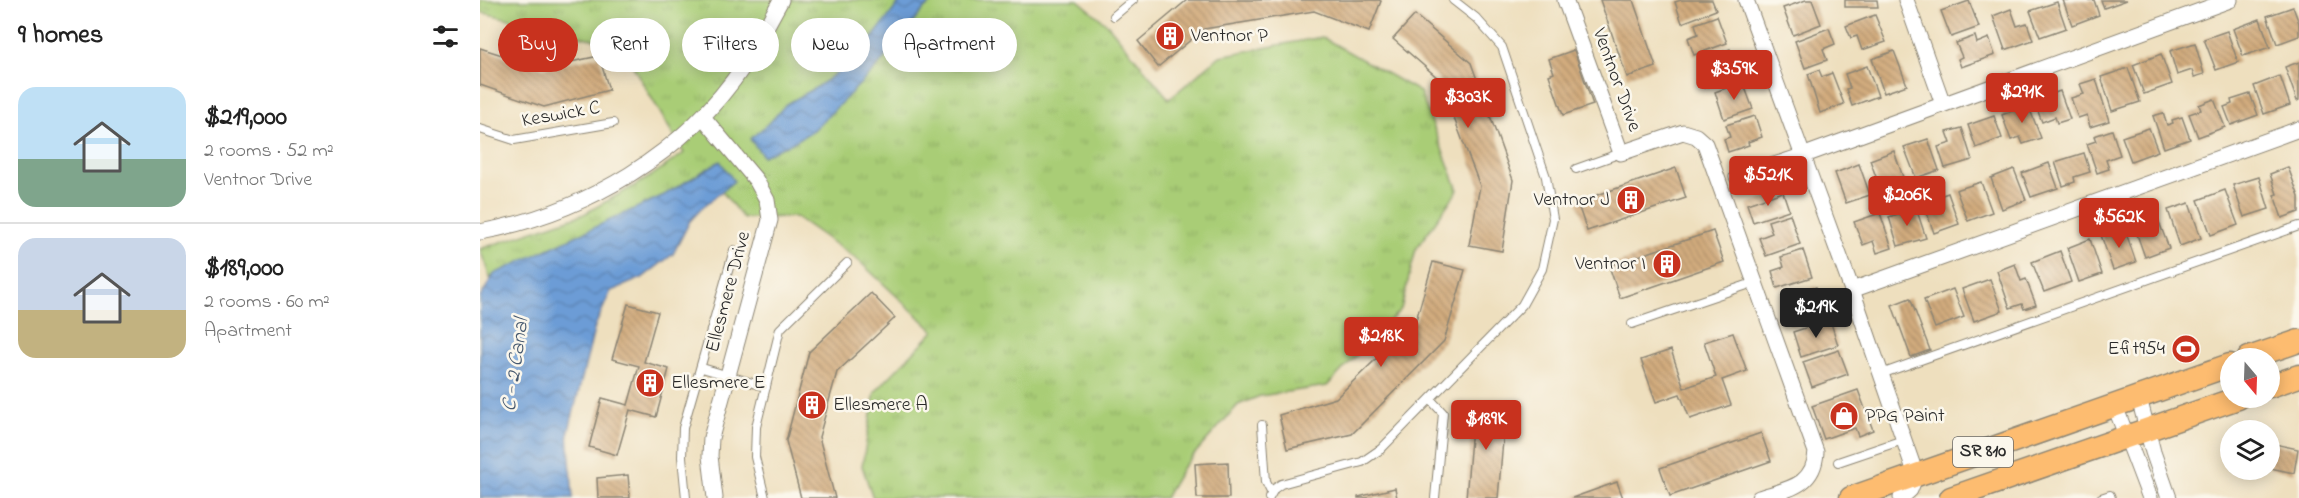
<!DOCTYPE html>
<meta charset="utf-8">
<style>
body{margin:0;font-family:"Indie Flower",sans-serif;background:#f6f6f6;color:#222;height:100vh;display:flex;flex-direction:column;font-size:22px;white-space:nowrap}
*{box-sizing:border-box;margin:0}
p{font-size:20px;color:#767676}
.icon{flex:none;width:33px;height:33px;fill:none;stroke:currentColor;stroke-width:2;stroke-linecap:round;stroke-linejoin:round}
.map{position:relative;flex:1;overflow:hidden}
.drawer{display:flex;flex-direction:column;background:#fff;width:480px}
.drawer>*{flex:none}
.guide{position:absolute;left:18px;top:18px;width:570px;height:54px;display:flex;gap:12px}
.needle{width:39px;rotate:161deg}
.controls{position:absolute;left:1740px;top:348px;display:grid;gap:12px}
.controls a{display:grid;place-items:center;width:60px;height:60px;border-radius:50%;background:#fff;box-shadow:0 3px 15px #0003;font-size:30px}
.price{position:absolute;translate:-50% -51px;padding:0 14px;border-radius:6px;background:#c8321e;color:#fff;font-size:20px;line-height:39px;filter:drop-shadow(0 2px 3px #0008)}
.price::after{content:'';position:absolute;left:50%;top:36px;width:18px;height:14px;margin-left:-9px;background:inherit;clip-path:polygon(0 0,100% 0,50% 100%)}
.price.active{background:#222;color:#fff}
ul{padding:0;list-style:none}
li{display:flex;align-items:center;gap:18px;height:150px;padding:0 18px}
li+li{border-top:2px solid #e0e0e0}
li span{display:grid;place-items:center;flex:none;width:168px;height:120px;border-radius:18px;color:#555}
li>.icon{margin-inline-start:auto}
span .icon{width:72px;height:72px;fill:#fffc;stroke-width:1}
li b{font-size:26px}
h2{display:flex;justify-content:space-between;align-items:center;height:72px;padding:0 18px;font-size:26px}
.tag{padding:0 21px;border-radius:27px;background:#fff;box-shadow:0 3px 15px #0003;font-size:21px;line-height:54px}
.tag.active{background:#c8321e;color:#fff}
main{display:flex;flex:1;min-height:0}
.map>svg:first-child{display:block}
</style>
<main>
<section class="drawer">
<h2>9 homes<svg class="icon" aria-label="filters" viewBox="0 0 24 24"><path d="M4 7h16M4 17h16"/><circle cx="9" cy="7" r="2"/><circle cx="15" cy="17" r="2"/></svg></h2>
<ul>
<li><span style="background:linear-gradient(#bfe0f5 60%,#7fa58c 0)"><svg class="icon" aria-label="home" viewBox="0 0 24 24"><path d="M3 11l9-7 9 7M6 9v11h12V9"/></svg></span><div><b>$219,000</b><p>2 rooms · 52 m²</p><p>Ventnor Drive</p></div></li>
<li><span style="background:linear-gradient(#c9d6e8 60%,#c2b280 0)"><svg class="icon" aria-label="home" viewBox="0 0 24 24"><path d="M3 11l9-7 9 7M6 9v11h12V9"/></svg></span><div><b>$189,000</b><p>2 rooms · 60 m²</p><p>Apartment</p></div></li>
</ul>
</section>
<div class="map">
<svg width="1819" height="498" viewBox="0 0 1819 498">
<defs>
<pattern id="grass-tufts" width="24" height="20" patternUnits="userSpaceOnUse" patternTransform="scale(1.5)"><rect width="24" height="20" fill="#a9cd76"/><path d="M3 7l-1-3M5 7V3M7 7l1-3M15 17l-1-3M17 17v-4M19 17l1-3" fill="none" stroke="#92b066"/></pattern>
<pattern id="water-waves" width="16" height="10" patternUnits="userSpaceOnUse" patternTransform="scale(1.5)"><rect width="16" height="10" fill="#6c9cd6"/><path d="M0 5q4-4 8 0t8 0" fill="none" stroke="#597fae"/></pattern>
<pattern id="building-back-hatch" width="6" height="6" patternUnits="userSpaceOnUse" patternTransform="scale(1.5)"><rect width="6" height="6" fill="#d2ac7e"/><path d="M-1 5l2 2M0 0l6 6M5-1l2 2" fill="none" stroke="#ab8c67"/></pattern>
</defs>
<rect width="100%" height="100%" fill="#fbf7ec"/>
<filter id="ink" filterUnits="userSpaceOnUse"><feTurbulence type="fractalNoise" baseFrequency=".0167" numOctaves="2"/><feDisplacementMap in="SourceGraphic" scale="12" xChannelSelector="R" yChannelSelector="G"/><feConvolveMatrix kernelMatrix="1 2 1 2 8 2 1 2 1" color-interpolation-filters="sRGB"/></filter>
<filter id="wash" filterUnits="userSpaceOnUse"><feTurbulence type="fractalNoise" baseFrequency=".008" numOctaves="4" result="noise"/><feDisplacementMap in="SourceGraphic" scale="24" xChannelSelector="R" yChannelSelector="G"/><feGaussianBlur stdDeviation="1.35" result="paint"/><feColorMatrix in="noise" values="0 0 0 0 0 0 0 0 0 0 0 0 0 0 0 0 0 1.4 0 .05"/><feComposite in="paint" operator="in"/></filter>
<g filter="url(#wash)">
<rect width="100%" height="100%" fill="#eedfbe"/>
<path fill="url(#grass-tufts)" stroke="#6a7c50" stroke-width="1.5" d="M0,0h598l30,25 61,74 51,-43 102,-19 98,55 38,98 -42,59 -15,60 -74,77 -67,10 -22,9 -55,62 -18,31h-292l-11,-32 13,-74 59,-61 -75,-70 -63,-44 -53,1 -38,-48 -40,25 -175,83 -10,-29 104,-35 64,-36 36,-25 -63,-107 -141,-34z"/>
<g fill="url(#water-waves)" stroke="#4c6480" stroke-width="1.5">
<path d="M421,0h35l-12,9 -46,57 -64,64 -20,12 -31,14 -13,-17 22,-19 13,-15 30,-17 23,-16 36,-36z"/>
<path d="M240,161l14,20 -31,26 -13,14 -17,33 -31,24 -31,13 -16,35 -27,108 5,64h-93v-200l14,-24 170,-79z"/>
</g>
<g id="blocks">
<g fill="url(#building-back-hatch)">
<path d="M707,0h192l2,1 -12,31 -55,-21 -110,18 -46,38 -20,-26z"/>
<path d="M1120,0h33l23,67 -29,10z"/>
<path d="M1201,0h31l4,10 -34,13 -7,-21z"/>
<path d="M1326,0h6l9,24 -28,11 -10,-27z"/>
<path d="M1365,0h32l1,7h-33z"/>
<path d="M1583,0h31l5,15 -27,10z"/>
<path d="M1621,0h26l-23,8z"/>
<path d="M1489,1l10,26 -28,10 -10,-26z"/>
<path d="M1577,2l9,26 -26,9 -10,-26z"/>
<path d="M1813,7l6,16v13l-22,8 -10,-28z"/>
<path d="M1531,9l6,17 10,-3 6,17 -28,10 -12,-34z"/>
<path d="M935,15l56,48 42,117 -11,71 -33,-6 11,-59 -41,-107 -46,-40z"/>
<path d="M1395,15l11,27 -24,8 -5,-14 -6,2 -5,-12z"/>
<path d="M1237,16l10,27 -33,12 -6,-17 10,-4 -3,-10z"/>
<path d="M1780,19l10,28 -27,9 -10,-27z"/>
<path d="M1349,28l6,16 -12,5 4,11 -22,8 -10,-27z"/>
<path d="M1747,31l11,31 -22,8 -12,-31z"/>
<path d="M1495,36l2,7 12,-5 6,17 -34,12 -3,-8 4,-2 -6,-14z"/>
<path d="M1715,43l9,31 -10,3 -2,-7 -15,5 -7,-24z"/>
<path d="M0,48l63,20 56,-12 10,34 -65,17 -64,-22z"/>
<path d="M1250,49l9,27 -34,12 -6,-17 16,-6 -4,-9z"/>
<path d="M1094,50l19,55 -30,10 -14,-40 5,-2 -5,-14z"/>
<path d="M1414,51l13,34 -23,8 -12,-34z"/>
<path d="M1681,54l11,30 -28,10 -11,-29z"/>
<path d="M1819,62v38l-2,1 -12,-34z"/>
<path d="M1387,66l11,30 -26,10 -6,-17 4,-1 -5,-14z"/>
<path d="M1648,68l12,34 -28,9 -11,-34z"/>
<path d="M1339,70l3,7 10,-4 12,31 -24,9 -12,-39z"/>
<path d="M1800,76l10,29 -26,9 -10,-28z"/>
<path d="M1616,79l13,42 -19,6 -3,-12 -9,3 -7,-20 13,-4 -4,-10z"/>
<path d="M1263,82l10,27 -29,10 -9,-27z"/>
<path d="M1580,91l10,28 -13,4 -2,-6 -13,5 -8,-21z"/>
<path d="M1770,94l8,21 -27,10 -7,-18 8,-3 -1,-4z"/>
<path d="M1734,99l11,28 -27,10 -9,-23 12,-4 -2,-5z"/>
<path d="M1547,102l14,36 -18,6 -3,-7 -9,3 -9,-25 10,-4 -1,-3z"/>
<path d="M1683,113l4,12 6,-2 -1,-3 10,-3 8,22 -26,9 -11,-32z"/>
<path d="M1275,116l7,21 -14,5 1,3 -21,7 -4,-13 6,-2 -4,-12z"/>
<path d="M1514,116l8,22 -26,10 -8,-23z"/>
<path d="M1482,128l10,32 -27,8 -7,-21 13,-4 -4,-11z"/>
<path d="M1669,128l9,23 -27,10 -9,-24z"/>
<path d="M1632,130l8,25 -14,5 3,9 -12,4 -10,-29 9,-3 -2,-5z"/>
<path d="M1448,139l11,31 -23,8 -12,-31z"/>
<path d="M1414,151l11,32 -24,8 -11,-31z"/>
<path d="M1604,153l6,19 -16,5 1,5 -12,4 -8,-24z"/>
<path d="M1569,163l9,25 -27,9 -9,-24z"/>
<path d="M1379,164l11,31 -24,8 -11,-30z"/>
<path d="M1808,167l11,30v15l-17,6 -8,-23 3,-1 -7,-20z"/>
<path d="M1196,168l10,30 -99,33 -10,-29z"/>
<path d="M1534,169l12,31 -24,9 -11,-31z"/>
<path d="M1779,177l10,32 -25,8 -11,-32z"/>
<path d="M1501,182l11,30 -24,9 -12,-31z"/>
<path d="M1745,190l13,35 -27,10 -13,-35z"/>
<path d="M1303,192l6,18 -36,12 -6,-18z"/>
<path d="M1468,193l11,31 -25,9 -11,-31z"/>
<path d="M1709,203l12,35 -21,8 -12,-36z"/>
<path d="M1436,208l10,30 -28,8 -9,-29z"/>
<path d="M1400,213l12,35 -15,5 -4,-12 -10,4 -9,-23z"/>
<path d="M1310,214l10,30 -34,12 -7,-18 13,-5 -4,-12z"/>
<path d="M1676,214l13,34 -24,9 -12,-34z"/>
<path d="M1644,227l12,35 -23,8 -12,-35z"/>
<path d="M1233,231l11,31 -104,36 -11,-32z"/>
<path d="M1610,239l12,35 -23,8 -12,-34z"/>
<path d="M1323,250l9,27 -35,11 -5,-17 12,-4 -3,-10z"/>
<path d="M1580,251l11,31 -27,10 -12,-30z"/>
<path d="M953,262l32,8 -21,71 -92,93 -65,15 -8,-34 57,-17 80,-78z"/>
<path d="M1535,264l6,17 5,-2 10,26 -12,4 -2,-5 -12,4 -13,-37z"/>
<path d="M1510,279l12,32 -28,10 -12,-32z"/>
<path d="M1336,287l10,27 -34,12 -6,-16 17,-7 -4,-10z"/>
<path d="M1473,289l11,28 -29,11 -11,-28z"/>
<path d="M391,293l24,25 -58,54 -18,65 16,61h-34l-15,-57 23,-89z"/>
<path d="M1430,298l20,52 -19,7 -19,-52z"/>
<path d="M148,304l30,8 -14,50 25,7 -13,48 -26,-7 -13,45 -28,-8 13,-49 26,7 11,-39 -27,-7z"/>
<path d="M1350,320l8,25 -37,12 -8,-25z"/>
<path d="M1253,333l14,38 -25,9 9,25 -41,14 -10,-25 -24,8 -15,-42 30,-10 13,38 32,-11 -12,-35z"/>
<path d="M1359,350l9,24 -36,13 -9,-25z"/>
<path d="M1378,390l15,40 -15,6 -3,-8 -31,11 -12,-33z"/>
<path d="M994,403l32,3 -8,92h-32z"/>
<path d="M1281,433l10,28 -101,35 -10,-28z"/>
<path d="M1790,443l28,6 -4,24 -24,-5z"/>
<path d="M748,462l1,36h-32l-2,-34z"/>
<path d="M148,475l2,23h-32l-1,-20z"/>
<path d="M1137,482l6,16h-51z"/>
<path d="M915,488l2,10h-39v-1z"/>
</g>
</g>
</g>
<g filter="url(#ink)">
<use href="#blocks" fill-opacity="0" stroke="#8c8574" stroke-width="1.5"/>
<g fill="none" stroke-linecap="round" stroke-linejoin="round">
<g stroke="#8c8574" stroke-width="10">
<g id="service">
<path d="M634,16l19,-16"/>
<path d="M0,129l34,11 99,-17"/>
<path d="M1096,169l45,-16"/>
<path d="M1152,324l124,-42"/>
<path d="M222,368l64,19"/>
<path d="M1401,374l418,-148"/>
<path d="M951,400l12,13 -8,85"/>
<path d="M782,425l4,57 5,10"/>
<path d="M1358,462l65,-22"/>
<path d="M206,498l-4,-41 1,-29 51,-178"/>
<path d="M285,498l-10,-41 1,-30 24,-98 67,-66"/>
<path d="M789,498l5,-9 7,-5 81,-22 19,-13 141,-144 20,-36 11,-50 -7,-42 -44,-130 -26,-29 -23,-18"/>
<path d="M1621,498l9,-3 1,3"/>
</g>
</g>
<g stroke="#8c8574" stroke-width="17">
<g id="minor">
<path d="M1085,0l56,153 62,-21 13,4 9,8 111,308c-2,35 -29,37 -57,46"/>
<path d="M1266,0l106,290 64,185 -6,15 -9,8"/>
<path d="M1426,0l37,104"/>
<path d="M223,117l53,63 11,20 3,20 -59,218 -1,18 5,42"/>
<path d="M1257,177l65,-21 428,-156"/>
<path d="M0,232c105,-19 205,-78 265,-168 13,-20 24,-43 36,-64"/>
<path d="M1372,290l447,-161"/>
<path d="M1659,398l14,54 16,46"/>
<path d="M1635,406l35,92"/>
</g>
</g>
<g stroke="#8c8574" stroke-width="25">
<g id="primary">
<path d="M1769,358l50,-17"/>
<path d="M1790,386l29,-10"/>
<path d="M1371,498l379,-133"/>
<path d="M1471,498l287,-100"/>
</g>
</g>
<use href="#service" stroke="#fff" stroke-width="8"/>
<use href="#minor" stroke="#fff" stroke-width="15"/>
<use href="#primary" stroke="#fdbc6f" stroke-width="22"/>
</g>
</g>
<defs>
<g id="building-disc" transform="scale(1.5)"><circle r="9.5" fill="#c8321e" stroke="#fbf7ec"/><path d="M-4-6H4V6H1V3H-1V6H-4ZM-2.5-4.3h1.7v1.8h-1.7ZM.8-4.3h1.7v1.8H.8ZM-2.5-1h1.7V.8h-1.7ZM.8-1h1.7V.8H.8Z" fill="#fff"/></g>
<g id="stadium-disc" transform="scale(1.5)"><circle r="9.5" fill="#c8321e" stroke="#fbf7ec"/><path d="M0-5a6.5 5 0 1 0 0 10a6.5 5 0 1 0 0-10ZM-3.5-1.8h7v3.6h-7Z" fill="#fff"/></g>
<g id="shop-disc" transform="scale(1.5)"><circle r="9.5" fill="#c8321e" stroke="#fbf7ec"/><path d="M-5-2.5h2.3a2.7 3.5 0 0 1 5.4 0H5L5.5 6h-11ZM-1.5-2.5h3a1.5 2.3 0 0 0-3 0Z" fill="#fff"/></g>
</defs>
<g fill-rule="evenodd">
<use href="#building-disc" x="690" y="36"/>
<use href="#building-disc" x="1151" y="200"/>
<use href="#building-disc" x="1187" y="264"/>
<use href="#stadium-disc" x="1706" y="349"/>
<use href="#building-disc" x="170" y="383"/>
<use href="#building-disc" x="332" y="405"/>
<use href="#shop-disc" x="1364" y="416"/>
</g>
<g text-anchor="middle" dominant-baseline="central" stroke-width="5" stroke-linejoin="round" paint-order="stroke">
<rect fill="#fbf7ec" stroke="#696865" stroke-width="1.5" x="1473" y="437" width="60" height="30" rx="4.5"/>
<g font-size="18" font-weight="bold" fill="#2b2b2b">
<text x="1503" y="452">SR 810</text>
</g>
<g font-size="20" fill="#2b2b2b" stroke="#fbf7ec" text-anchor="start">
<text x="711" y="36">Ventnor P</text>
<text x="1130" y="200" text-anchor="end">Ventnor J</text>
<text x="1166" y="264" text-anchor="end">Ventnor I</text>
<text x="1685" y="349" text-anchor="end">Efit954</text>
<text x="191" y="383">Ellesmere E</text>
<text x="353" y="405">Ellesmere A</text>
<text x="1385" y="416">PPG Paint</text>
</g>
<g font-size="20" fill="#2b2b2b" stroke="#fbf7ec">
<text transform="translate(1136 80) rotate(70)">Ventnor Drive</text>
<text transform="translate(81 115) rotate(-10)">Keswick C</text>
<text transform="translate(249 292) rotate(-75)">Ellesmere Drive</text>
</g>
<g font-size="21" font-style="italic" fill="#45586f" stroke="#fbf7ec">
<text transform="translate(36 365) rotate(-82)">C - 2 Canal</text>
</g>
</g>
</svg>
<div class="controls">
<a><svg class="needle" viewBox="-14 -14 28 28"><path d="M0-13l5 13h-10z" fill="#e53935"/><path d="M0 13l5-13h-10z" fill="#767676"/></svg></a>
<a><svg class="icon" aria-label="layers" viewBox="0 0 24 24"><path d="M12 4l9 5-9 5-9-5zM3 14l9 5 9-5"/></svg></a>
</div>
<b class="price" style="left:1254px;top:101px">$359K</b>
<b class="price" style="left:1542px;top:124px">$291K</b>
<b class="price" style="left:988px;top:129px">$303K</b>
<b class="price" style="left:1288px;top:207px">$521K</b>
<b class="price" style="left:1427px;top:227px">$206K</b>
<b class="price" style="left:1639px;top:249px">$562K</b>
<b class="price active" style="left:1336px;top:339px">$219K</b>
<b class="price" style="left:901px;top:368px">$218K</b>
<b class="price" style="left:1006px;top:451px">$189K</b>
<div class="guide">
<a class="tag active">Buy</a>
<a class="tag">Rent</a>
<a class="tag">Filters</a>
<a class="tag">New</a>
<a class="tag">Apartment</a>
</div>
</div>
</main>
